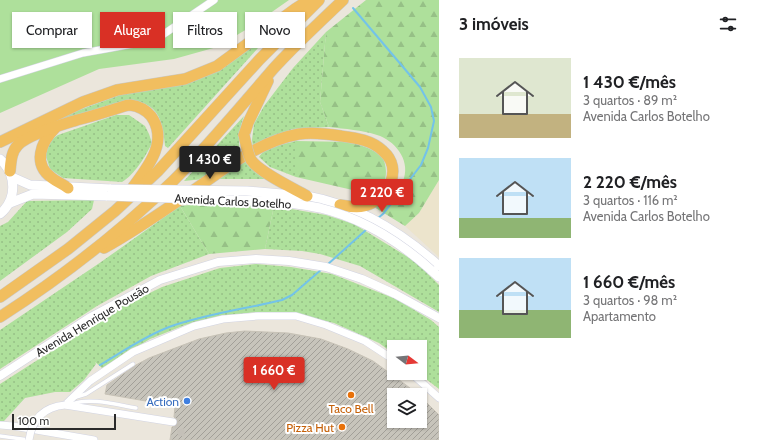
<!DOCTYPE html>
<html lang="pt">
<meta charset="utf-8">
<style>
body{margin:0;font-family:Cabin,sans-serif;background:#f6f6f6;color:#202124;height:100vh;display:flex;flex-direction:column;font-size:15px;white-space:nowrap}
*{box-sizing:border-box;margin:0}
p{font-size:13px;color:#757577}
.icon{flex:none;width:22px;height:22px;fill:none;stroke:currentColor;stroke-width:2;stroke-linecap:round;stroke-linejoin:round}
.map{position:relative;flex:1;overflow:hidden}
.details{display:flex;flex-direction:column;background:#fff;width:320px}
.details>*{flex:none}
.guide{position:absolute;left:12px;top:12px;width:367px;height:36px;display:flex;gap:8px}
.needle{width:26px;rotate:106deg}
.buttons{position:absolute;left:387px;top:340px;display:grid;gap:8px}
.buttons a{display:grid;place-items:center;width:40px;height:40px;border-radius:0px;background:#fff;box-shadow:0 1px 3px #0004;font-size:20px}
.scale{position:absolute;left:12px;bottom:10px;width:104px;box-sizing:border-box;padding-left:4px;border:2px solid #2a2a2a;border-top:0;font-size:11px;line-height:14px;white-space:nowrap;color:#2a2a2a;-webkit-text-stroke:3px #fff;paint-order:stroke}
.price{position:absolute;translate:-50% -34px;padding:0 9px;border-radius:4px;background:#d93025;color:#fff;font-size:13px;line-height:26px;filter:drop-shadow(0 1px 2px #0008)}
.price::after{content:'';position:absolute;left:50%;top:24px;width:12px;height:9px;margin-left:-6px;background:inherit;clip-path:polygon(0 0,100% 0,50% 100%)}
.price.selected{background:#222;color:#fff}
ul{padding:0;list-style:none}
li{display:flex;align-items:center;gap:12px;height:100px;padding:0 20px}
li span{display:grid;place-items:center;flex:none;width:112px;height:80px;border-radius:0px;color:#555}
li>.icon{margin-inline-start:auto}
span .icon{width:48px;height:48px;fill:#fffc;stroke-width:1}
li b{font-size:17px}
h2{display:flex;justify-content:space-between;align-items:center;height:48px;padding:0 20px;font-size:17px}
.pill{padding:0 14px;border-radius:0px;background:#fff;box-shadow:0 1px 3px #0004;font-size:14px;line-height:36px}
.pill.selected{background:#d93025;color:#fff}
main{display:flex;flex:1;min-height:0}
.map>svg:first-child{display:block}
</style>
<main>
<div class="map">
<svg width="439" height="440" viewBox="0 0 439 440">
<defs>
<pattern id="grass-dots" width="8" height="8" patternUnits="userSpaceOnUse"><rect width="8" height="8" fill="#aee09b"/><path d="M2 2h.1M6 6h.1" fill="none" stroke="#96c086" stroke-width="1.8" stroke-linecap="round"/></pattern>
<pattern id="forest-firs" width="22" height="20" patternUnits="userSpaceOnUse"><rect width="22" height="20" fill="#aee09b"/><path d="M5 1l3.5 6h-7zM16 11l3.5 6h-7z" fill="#96c086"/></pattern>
<pattern id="building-hatch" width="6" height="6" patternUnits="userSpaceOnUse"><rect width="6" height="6" fill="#c7c4bb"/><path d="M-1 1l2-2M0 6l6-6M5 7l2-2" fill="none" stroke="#a29f98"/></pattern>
</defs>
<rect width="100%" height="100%" fill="#ebe6dc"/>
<path fill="#ece4cc" d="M439,180v77l-34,-31 14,-13z"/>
<g fill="url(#grass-dots)">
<path d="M326,32l-6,70 9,25 -36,2 -20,7 -20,11 -1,-7 2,-16 10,-18 29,-38z"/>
<path d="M253,45l5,3 -90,100 -3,-2c-1,-11 -3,-29 -12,-37 -19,-17 -49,-2 -68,4 -13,4 -26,9 -39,13l-7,-1 89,-33 26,-4z"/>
<path d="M116,115h13l16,11 4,8 3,9c-6,13 -18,32 -30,39l-59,-4 -13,-9 -5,-16 3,-11 10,-7z"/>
<path d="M244,116c-5,12 -6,25 -4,37l-36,26 -20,2z"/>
<path d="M296,141v36l-26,-10 -11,-10c6,-10 26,-13 37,-16z"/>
<path d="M246,159l20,20h-48z"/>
<path d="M94,200l-2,9 -25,23 -67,49v-55l8,-4 19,-21z"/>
<path d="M180,206l29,48 -58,22 -54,30 -97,63v-39l101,-68z"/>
<path d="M274,206l52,9 28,9 62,38 23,23v27l-79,-46 -40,-12 -18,-3 -37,-2z"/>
<path d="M256,264l35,3 41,7 64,25 35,21 8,7v62l-21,-16h2v-26h-26v7l-15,-11 -45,-20 -44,-10 -34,-1 -32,4 -39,9 -35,14 -48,29 -7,-6 1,2 -12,16 -14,12h-15l-30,6 -21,23h-4v-37l119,-76 43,-21 58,-19z"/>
</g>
<g fill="url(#forest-firs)">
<path d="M366,0h73v180l-20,33 -14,13 -31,-19c6,-5 17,-10 22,-16 3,-4 7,-9 8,-13 6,-19 -10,-38 -27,-43 -15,-5 -32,-6 -48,-8l-9,-25 6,-70z"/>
<path d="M296,141l55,1 17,6 14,7c4,10 7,22 -1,32 -2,3 -7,5 -11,7l-74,-17z"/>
<path d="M200,204l74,2 -9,43 -56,5 -29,-48z"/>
</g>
<path fill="#aee09b" d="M0,0h289l-37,26 -35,21 -43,12 -75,10 -99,44z"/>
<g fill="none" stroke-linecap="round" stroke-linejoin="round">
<g stroke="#73c3e9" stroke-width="2">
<path d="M353,8l67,79 11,20 3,14 -6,27 -7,17 -37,48 -7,6"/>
<path d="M327,265l40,-36"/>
<path d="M100,365c22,-13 45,-29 69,-38 37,-13 76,-18 113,-27l10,-5 30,-26"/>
</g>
</g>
<path fill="url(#building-hatch)" stroke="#c7c2b6" d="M245,331l43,2 33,6 27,10 25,12 33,24 13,10h-25v26h26v-25l19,19v25h-269l2,-13 3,-1 3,-3 -1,-3 -3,-3 1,-11 -70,-12 2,-9 29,-20 13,-7 50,-19 27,-6z"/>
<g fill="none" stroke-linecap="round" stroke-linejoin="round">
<path stroke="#c4c0b8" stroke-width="7" stroke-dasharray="7 3.5" stroke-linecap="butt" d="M173,422c8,4 9,10 8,18"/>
<g stroke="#d2d4e2" stroke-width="4.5">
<g id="service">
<path d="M73,398l13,-4 47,-30"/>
<path d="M72,404c17,-7 46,1 64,4"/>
<path d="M0,436l29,4"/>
</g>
</g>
<g stroke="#d2d4e2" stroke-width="8">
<g id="minor">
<path d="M0,79l83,-26 72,-13 59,-40"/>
<path d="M411,373l28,25"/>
<path d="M65,405l25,-24 43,-29 61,-26 29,-7 35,-3h38l30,9 39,16 29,19"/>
<path d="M65,405l108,17"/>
<path d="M0,425l13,1 81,14"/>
</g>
</g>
<g stroke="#d2d4e2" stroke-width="9">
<path id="tertiary" d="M0,376l89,-58 71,-38 58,-18 38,-3 33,2 37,6 36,12 33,15 44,24"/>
</g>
<g stroke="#d2d4e2" stroke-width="10">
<g id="secondary">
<path d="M0,159c17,16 17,40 0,55"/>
<path d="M12,177l18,8 81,4"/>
<path d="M307,196c49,9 95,37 132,70"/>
<path d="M10,203l23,-9 74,2"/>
<path d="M431,270l8,7"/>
</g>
</g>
<g stroke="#c8c8c8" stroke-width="12">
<g id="trunk">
<path d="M55,128c-14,14 -23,36 -3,50 5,4 11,6 16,10"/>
<path d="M244,135l4,-12 20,-42"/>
<path d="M0,142l83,-40 20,-7 14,-5 68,-11 32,-13 78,-57 14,-9"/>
<path d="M10,171c1,-9 1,-19 8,-26 11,-11 43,-20 59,-25 13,-3 25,-7 38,-11 5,-1 10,-4 15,-4 8,1 16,5 21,11 18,25 -3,51 -18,71"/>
<path d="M104,248c31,-17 58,-36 87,-56 32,-22 68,-51 108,-58 14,-2 29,0 42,2 15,2 31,4 42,15 21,18 5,49 -19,55 -8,2 -17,0 -24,-1"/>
<path d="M0,297l68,-48 47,-38 43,-40 102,-112 59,-59"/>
<path d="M0,317c62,-40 120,-85 173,-136 36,-36 68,-75 101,-113 22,-24 46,-46 69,-68"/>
</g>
</g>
<use href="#service" stroke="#fff" stroke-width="3.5"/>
<use href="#minor" stroke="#fff" stroke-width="7"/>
<use href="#tertiary" stroke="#fff" stroke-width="8"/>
<use href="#secondary" stroke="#fff" stroke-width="9"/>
<use href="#trunk" stroke="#f1be5f" stroke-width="11"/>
<g stroke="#d2d4e2" stroke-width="8" stroke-linecap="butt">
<path id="minor-bridge" d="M29,440c3,-21 15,-33 36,-35"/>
</g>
<g stroke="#d2d4e2" stroke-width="10" stroke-linecap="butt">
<g id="secondary-bridge">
<path d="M111,189l136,2 57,5"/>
<path d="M107,196l155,5c20,1 39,3 58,7 41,10 80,34 111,62"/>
</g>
</g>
<g stroke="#c8c8c8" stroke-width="12" stroke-linecap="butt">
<path id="trunk-bridge" d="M244,135c2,9 3,17 7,25 9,13 42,28 56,36"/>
</g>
<use href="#minor-bridge" stroke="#fff" stroke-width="7"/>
<use href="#secondary-bridge" stroke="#fff" stroke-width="9"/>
<use href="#trunk-bridge" stroke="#f1be5f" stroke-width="11"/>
</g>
<g fill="#e8710a" stroke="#fff" stroke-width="1.5">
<circle cx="351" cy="395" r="4"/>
<circle cx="342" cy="427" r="4"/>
</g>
<circle fill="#3f7fe0" stroke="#fff" stroke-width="1.5" cx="187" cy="401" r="4"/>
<g text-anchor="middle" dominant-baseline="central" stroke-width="4" stroke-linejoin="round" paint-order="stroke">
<g font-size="12" fill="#2a2a2a" stroke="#fff">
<text transform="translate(233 201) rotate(3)">Avenida Carlos Botelho</text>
<text transform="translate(92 320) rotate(-31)">Avenida Henrique Pousão</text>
</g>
<g font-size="12" fill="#366cbe" stroke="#fff" text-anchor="end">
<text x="179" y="401">Action</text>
</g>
<g font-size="12" fill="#c56008" stroke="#fff">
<text x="351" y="408">Taco Bell</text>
<text x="334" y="427" text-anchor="end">Pizza Hut</text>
</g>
</g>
</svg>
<div class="buttons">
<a><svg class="needle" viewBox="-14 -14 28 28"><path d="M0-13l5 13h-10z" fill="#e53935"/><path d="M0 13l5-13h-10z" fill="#757577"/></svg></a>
<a><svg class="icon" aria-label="layers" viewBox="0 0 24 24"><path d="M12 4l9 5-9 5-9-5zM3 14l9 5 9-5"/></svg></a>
</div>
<div class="scale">100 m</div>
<b class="price selected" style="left:210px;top:180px">1 430 €</b>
<b class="price" style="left:382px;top:213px">2 220 €</b>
<b class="price" style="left:274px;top:391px">1 660 €</b>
<div class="guide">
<a class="pill">Comprar</a>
<a class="pill selected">Alugar</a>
<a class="pill">Filtros</a>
<a class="pill">Novo</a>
</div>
</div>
<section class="details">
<h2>3 imóveis<svg class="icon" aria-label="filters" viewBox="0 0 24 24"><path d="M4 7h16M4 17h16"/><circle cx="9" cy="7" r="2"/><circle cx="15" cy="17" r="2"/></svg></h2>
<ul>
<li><span style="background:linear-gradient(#dfe7d0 70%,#c2b280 0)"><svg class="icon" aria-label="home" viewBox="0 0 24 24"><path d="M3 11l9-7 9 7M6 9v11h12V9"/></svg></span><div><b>1 430 €/mês</b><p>3 quartos · 89 m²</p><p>Avenida Carlos Botelho</p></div></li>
<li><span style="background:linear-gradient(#bfe0f5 75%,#8fb573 0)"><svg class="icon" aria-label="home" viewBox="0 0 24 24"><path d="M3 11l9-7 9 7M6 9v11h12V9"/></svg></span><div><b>2 220 €/mês</b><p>3 quartos · 116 m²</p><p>Avenida Carlos Botelho</p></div></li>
<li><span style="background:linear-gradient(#bfe0f5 65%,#8fb573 0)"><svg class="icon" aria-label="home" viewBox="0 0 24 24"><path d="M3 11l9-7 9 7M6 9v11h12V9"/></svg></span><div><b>1 660 €/mês</b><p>3 quartos · 98 m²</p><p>Apartamento</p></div></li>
</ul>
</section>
</main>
